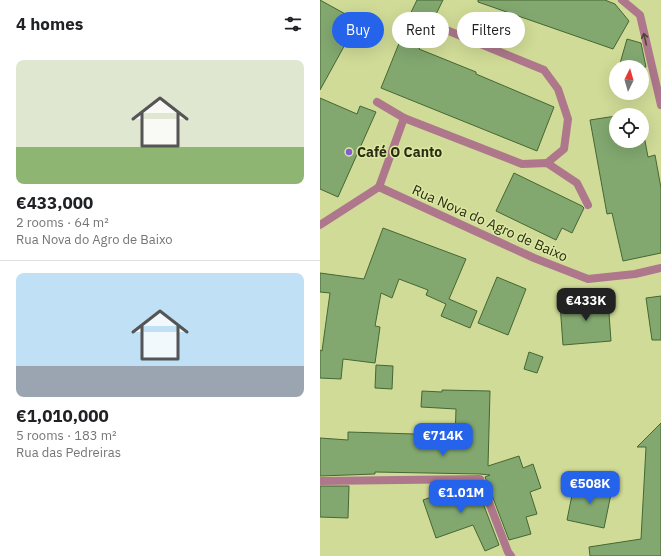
<!DOCTYPE html>
<meta charset="utf-8">
<style>
body{margin:0;font-family:"IBM Plex Sans",sans-serif;background:#f2f2f2;color:#202124;height:100vh;display:flex;flex-direction:column;font-size:15px;white-space:nowrap}
*{box-sizing:border-box;margin:0}
p{font-size:13px;color:#757577}
.icon{flex:none;width:22px;height:22px;fill:none;stroke:currentColor;stroke-width:2;stroke-linecap:round;stroke-linejoin:round}
.map{position:relative;flex:1;overflow:hidden}
.drawer{display:flex;flex-direction:column;background:#fff;width:320px}
.drawer>*{flex:none}
.hud{position:absolute;left:12px;top:12px;width:269px;height:36px;display:flex;gap:8px}
.needle{width:26px;rotate:5deg}
.fabs{position:absolute;left:289px;top:60px;display:grid;gap:8px}
.fabs a{display:grid;place-items:center;width:40px;height:40px;border-radius:50%;background:#fff;box-shadow:0 4px 16px #0002;font-size:20px}
.price{position:absolute;translate:-50% -34px;padding:0 9px;border-radius:8px;background:#2563eb;color:#fff;font-size:13px;line-height:26px;filter:drop-shadow(0 1px 2px #0008)}
.price::after{content:'';position:absolute;left:50%;top:24px;width:12px;height:9px;margin-left:-6px;background:inherit;clip-path:polygon(0 0,100% 0,50% 100%)}
.price.current{background:#222;color:#fff}
ul{padding:0;list-style:none}
li{display:grid;align-content:center;gap:8px;height:212px;padding:0 16px}
li+li{border-top:1px solid #e0e0e0}
li span{display:grid;place-items:center;height:124px;border-radius:8px;color:#555}
li>.icon{margin-inline-start:auto}
span .icon{width:72px;height:72px;fill:#fffc;stroke-width:1}
li b{font-size:17px}
h2{display:flex;justify-content:space-between;align-items:center;height:48px;padding:0 16px;font-size:17px}
.tag{padding:0 14px;border-radius:18px;background:#fff;box-shadow:0 4px 16px #0002;font-size:14px;line-height:36px}
.tag.current{background:#2563eb;color:#fff}
main{display:flex;flex:1;min-height:0}
.map>svg:first-child{display:block}
</style>
<main>
<section class="drawer">
<h2>4 homes<svg class="icon" aria-label="filters" viewBox="0 0 24 24"><path d="M4 7h16M4 17h16"/><circle cx="9" cy="7" r="2"/><circle cx="15" cy="17" r="2"/></svg></h2>
<ul>
<li><span style="background:linear-gradient(#dfe7d0 70%,#8fb573 0)"><svg class="icon" aria-label="home" viewBox="0 0 24 24"><path d="M3 11l9-7 9 7M6 9v11h12V9"/></svg></span><div><b>€433,000</b><p>2 rooms · 64 m²</p><p>Rua Nova do Agro de Baixo</p></div></li>
<li><span style="background:linear-gradient(#bfe0f5 75%,#9aa5b1 0)"><svg class="icon" aria-label="home" viewBox="0 0 24 24"><path d="M3 11l9-7 9 7M6 9v11h12V9"/></svg></span><div><b>€1,010,000</b><p>5 rooms · 183 m²</p><p>Rua das Pedreiras</p></div></li>
</ul>
</section>
<div class="map">
<svg width="341" height="556" viewBox="0 0 341 556">
<rect width="100%" height="100%" fill="#d0db97"/>
<g fill="#82a76f" stroke="#456732">
<path d="M0,0l38,21 -38,69z"/>
<path d="M97,0h26l-24,49 57,23v2l78,33 -17,44 -156,-63 21,-52 -2,-1z"/>
<path d="M158,0h127l10,4 14,17 -16,28 -135,-47z"/>
<path d="M307,39l14,4 5,24h-27z"/>
<path d="M0,98l37,16 3,-8 16,6 -38,85 -18,-8z"/>
<path d="M296,116v25h26v-16l6,32 7,-2 6,33v65l-38,8 -11,-48 -5,1 -17,-94z"/>
<path d="M194,173l68,33 2,2 -12,25 -10,-5 -6,12 -60,-29z"/>
<path d="M63,228l83,31 -17,40 28,12 -7,17 -29,-12 5,-12 -20,-9 2,-5 -29,-11 -7,19 -11,-5 -6,33 5,1 -5,36 -32,-4 -2,20 -21,-1v-28l2,1 8,-58 -10,-1v-19l44,6z"/>
<path d="M177,277l29,12 -18,46 -30,-12z"/>
<path d="M341,296v44h-9l-6,-42z"/>
<path d="M288,300l3,41 -48,4 -3,-41z"/>
<path d="M209,352l14,5 -6,16 -13,-4z"/>
<path d="M56,365l17,1 -1,23 -17,-1z"/>
<path d="M122,390l48,1 -2,75 31,-10 4,12 10,-4 8,24 -11,4 7,22 -11,3 5,17 -22,6 -24,-63 5,-2 -10,-1 -105,-2v2l-55,2v-38l28,2v-8l67,2v9l35,1v-5h5l1,-30 -35,-2 1,-16 20,1z"/>
<path d="M341,423v133h-71l-1,-9 52,-8 5,-92h-9z"/>
<path d="M145,485h11l23,60 -14,6 -12,-26 -37,13 -13,-38z"/>
<path d="M254,485l16,3 1,-3 21,4 -8,39 -37,-8z"/>
<path d="M0,486h29l-1,32 -28,-1z"/>
</g>
<g fill="none" stroke-linecap="round" stroke-linejoin="round">
<g stroke="#ae778b" stroke-width="8">
<path d="M302,0l18,15 21,90"/>
<path d="M124,29l100,41 14,19 10,30 -4,30 -17,14"/>
<path d="M57,102l27,16 118,46 25,-1 30,20 11,22"/>
<path d="M59,187l155,71 54,21 47,-5 26,-6"/>
<path d="M59,187l25,-69"/>
<path d="M0,225l59,-38"/>
<path d="M0,481l160,-2 28,73 3,4"/>
</g>
</g>
<defs><path id="oneway-shaft" d="M-6 0H5M1.5-3L5.5 0L1.5 3" fill="none" stroke-width="1.6" stroke-linecap="round" stroke-linejoin="round"/></defs>
<use stroke="#524336" href="#oneway-shaft" transform="translate(325 39) rotate(-103)"/>
<circle fill="#845cd6" stroke="#dde8a4" stroke-width="1.5" cx="29" cy="152" r="4"/>
<g text-anchor="middle" dominant-baseline="central" stroke-width="3" stroke-linejoin="round" paint-order="stroke">
<g font-size="14" font-weight="bold" fill="#2a2d12" stroke="#dde8a4" text-anchor="start">
<text x="37" y="152">Café O Canto</text>
</g>
<g font-size="14" fill="#2a2d12" stroke="#dde8a4">
<text transform="translate(170 223) rotate(24)">Rua Nova do Agro de Baixo</text>
</g>
</g>
</svg>
<div class="fabs">
<a><svg class="needle" viewBox="-14 -14 28 28"><path d="M0-13l5 13h-10z" fill="#e53935"/><path d="M0 13l5-13h-10z" fill="#757577"/></svg></a>
<a><svg class="icon" aria-label="locate" viewBox="0 0 24 24"><circle cx="12" cy="12" r="6"/><path d="M12 2v4M12 18v4M2 12h4M18 12h4"/></svg></a>
</div>
<b class="price current" style="left:266px;top:322px">€433K</b>
<b class="price" style="left:123px;top:457px">€714K</b>
<b class="price" style="left:270px;top:505px">€508K</b>
<b class="price" style="left:141px;top:514px">€1.01M</b>
<div class="hud">
<a class="tag current">Buy</a>
<a class="tag">Rent</a>
<a class="tag">Filters</a>
</div>
</div>
</main>
